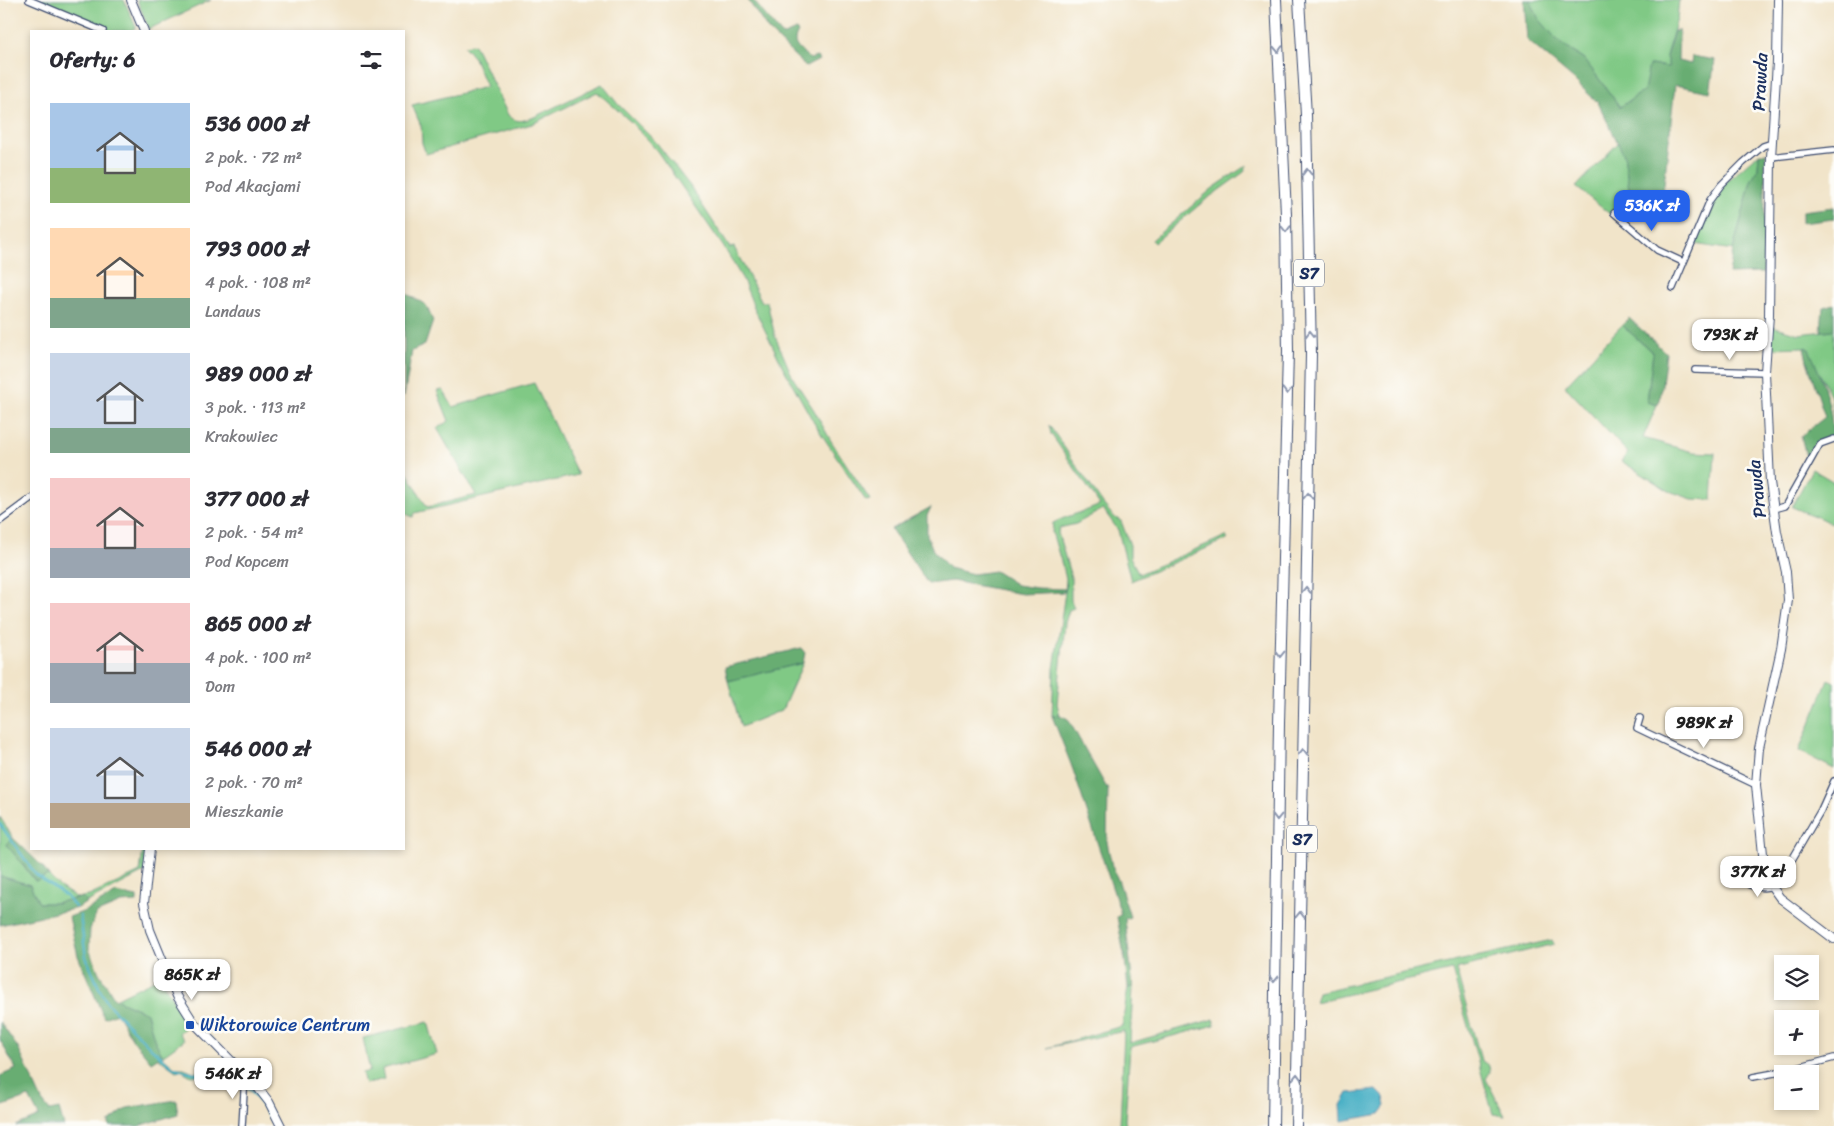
<!DOCTYPE html>
<html lang="pl">
<meta charset="utf-8">
<style>
body{margin:0;font-family:Sriracha,sans-serif;background:#f7f7f7;color:#2b2b33;height:100vh;display:flex;flex-direction:column;font-size:19px;white-space:nowrap}
*{box-sizing:border-box;margin:0}
p{font-size:16px;color:#7c7c81}
.icon{flex:none;width:28px;height:28px;fill:none;stroke:currentColor;stroke-width:2;stroke-linecap:round;stroke-linejoin:round}
.map{position:relative;flex:1;overflow:hidden}
.drawer{position:absolute;left:30px;top:30px;width:375px;height:820px;display:flex;flex-direction:column;background:#fff;border-radius:0px;box-shadow:0 2px 8px #0003}
.drawer>*{flex:none}
.fabs{position:absolute;left:1774px;top:955px;display:grid;gap:10px}
.fabs a{display:grid;place-items:center;width:45px;height:45px;border-radius:0px;background:#fff;box-shadow:0 2px 8px #0003;font-size:25px}
.price{position:absolute;translate:-50% -42px;padding:0 11px;border-radius:10px;background:#fff;color:#222;font-size:16px;line-height:32px;filter:drop-shadow(0 1px 2px #0008)}
.price::after{content:'';position:absolute;left:50%;top:30px;width:15px;height:11px;margin-left:-8px;background:inherit;clip-path:polygon(0 0,100% 0,50% 100%)}
.price.current{background:#2563eb;color:#fff}
ul{padding:0;list-style:none}
li{display:flex;align-items:center;gap:15px;height:125px;padding:0 20px}
li span{display:grid;place-items:center;flex:none;width:140px;height:100px;border-radius:0px;color:#555}
li>.icon{margin-inline-start:auto}
span .icon{width:60px;height:60px;fill:#fffc;stroke-width:1}
li b{font-size:21px}
h2{display:flex;justify-content:space-between;align-items:center;height:60px;padding:0 20px;font-size:21px}
.map>svg:first-child{display:block}
</style>
<div class="map">
<svg width="1834" height="1126" viewBox="0 0 1834 1126">
<rect width="100%" height="100%" fill="#fdfcf7"/>
<filter id="ink" filterUnits="userSpaceOnUse"><feTurbulence type="fractalNoise" baseFrequency=".02" numOctaves="2"/><feDisplacementMap in="SourceGraphic" scale="10" xChannelSelector="R" yChannelSelector="G"/><feConvolveMatrix kernelMatrix="1 2 1 2 8 2 1 2 1" color-interpolation-filters="sRGB"/></filter>
<filter id="wash" filterUnits="userSpaceOnUse"><feTurbulence type="fractalNoise" baseFrequency=".0096" numOctaves="4" result="noise"/><feDisplacementMap in="SourceGraphic" scale="20" xChannelSelector="R" yChannelSelector="G"/><feGaussianBlur stdDeviation="1.12" result="paint"/><feColorMatrix in="noise" values="0 0 0 0 0 0 0 0 0 0 0 0 0 0 0 0 0 1.4 0 .05"/><feComposite in="paint" operator="in"/></filter>
<g filter="url(#wash)">
<rect width="100%" height="100%" fill="#f1e4c9"/>
<g fill="#80c985" stroke="#4e7c72">
<path d="M35,0h89l12,27 -5,4h-23l-10,-6 -10,-2z"/>
<path d="M137,0h74l-62,29z"/>
<path d="M1530,0h149l-2,19 -11,37 3,11 -19,-2 -6,26 -24,16 -36,-48 -23,-15 -23,-25z"/>
<path d="M474,44l34,71c8,8 14,6 24,3l70,-34 15,19 39,39 34,44 40,62 4,-1 28,55h5l8,34 18,42 21,32 17,31 39,59 -4,1 -52,-78 -30,-54 -28,-57 -13,-32 -18,-31 -68,-98 -26,-29 -34,-30 -65,32 -106,30 -4,-11 -1,-17 -9,-21 74,-18 -12,-29 -10,-12z"/>
<path d="M1618,143l6,12 6,40 -19,20 -35,-28z"/>
<path d="M1759,153l-1,15 -7,13 -18,69 -39,-6 16,-38 15,-23z"/>
<path d="M1247,165l-3,7 -40,29 -50,42 -2,-3 61,-52z"/>
<path d="M1622,325l31,28 -6,49 10,3 -14,33 50,14 22,1 -3,47 -20,-1 -23,-8 -48,-30 7,-8 -63,-67z"/>
<path d="M1772,326l27,8 35,-4v87l-3,-21 -25,-49 -36,1z"/>
<path d="M534,383l44,92 -163,38 -2,4 -7,-3 -2,-4v-43l23,40 49,-12 -39,-67 12,-7 -12,-30 6,-1 10,17z"/>
<path d="M1049,425l54,79 11,13 7,4 9,24v12l9,17 87,-38 2,3 -97,42 -13,-51 -15,-21 -27,15 -17,4 -1,5 13,44v23l3,8 -5,2 -4,13 -8,81 3,11 -8,1 2,-47 11,-77 1,-14 -14,-46 1,-9c15,-8 32,-11 47,-18l-49,-71z"/>
<path d="M1812,469l22,13v37l-2,4 -40,-16z"/>
<path d="M803,663l-21,47 -41,17 -13,-46z"/>
<path d="M1828,679l6,3v87l-35,-18z"/>
<path d="M0,817l13,21 -6,6 28,37 13,-6 12,12 17,11 -21,5h-18l-8,-18 -30,-9z"/>
<path d="M143,849h5l-4,23 -57,30 -5,-5 7,-1 51,-24z"/>
<path d="M1552,940l2,4 -98,25 25,91 8,6 1,6 -4,7 19,37 -12,-2 -41,-144 -137,32 3,-10z"/>
<path d="M160,977l24,42 5,5 -10,9 5,7 -22,16 14,12h8l10,4h15l10,7 21,1v5h-21l-18,-10 -10,1 -10,-6 -5,1 -18,-13 4,-3 -8,-16 -7,-26 -32,-14z"/>
<path d="M1133,987l-3,56 84,-24 1,6 -85,22 -5,73 1,6h-6l4,-95 -77,17 75,-22 6,-38z"/>
<path d="M428,1022l9,32 -55,15 2,10 -19,5 -3,-11 8,-2 -7,-33z"/>
</g>
<g fill="#68ad72" stroke="#426e68">
<path d="M748,0h5l28,34 3,1 12,-5 2,2c-8,14 2,17 12,27l7,-2 2,3 -13,7 -38,-37z"/>
<path d="M1524,0h6l9,19 22,25 23,15 36,48 24,-16 5,-26 20,2 -3,-10 8,-26h5l-1,30 13,3 1,-8 23,4 -5,32 -35,-7 -11,100 -9,30 -25,-20 -6,-40 -26,-52 -25,-24 -46,-39z"/>
<path d="M1759,153h7l-3,120 -34,1 4,-24 18,-69 7,-13z"/>
<path d="M1834,207v12l-32,4v-12z"/>
<path d="M404,292l22,13 7,16 -8,24 -13,6 -8,46z"/>
<path d="M1834,304v26l-13,1 2,-24z"/>
<path d="M1629,318l37,35 -6,47 -3,5 -10,-3 6,-49 -31,-28z"/>
<path d="M1804,347l5,2c11,24 25,60 23,87l-15,7 -10,17 -6,-24 24,-19 -18,-56z"/>
<path d="M931,507l-4,9v19l6,15 16,18 24,6 22,-3 22,14 20,3 28,1v3l-43,2 -70,-13 -24,3 -37,-55z"/>
<path d="M801,648l4,5 -2,10 -75,18 -3,-14z"/>
<path d="M1060,715l8,4 40,71 -1,52 5,24 7,16 11,35 -5,2 8,68 -5,1 -3,-28 -8,-43 4,-3 -49,-147 -20,-51z"/>
<path d="M13,838l29,28 6,9 -12,6 -30,-37z"/>
<path d="M0,876l30,9 9,18h17l26,-6 5,5 -9,6 -78,17z"/>
<path d="M116,893l21,4v5l-16,1 -24,10 -7,16 -1,20 10,24 16,26 32,14 7,26 8,16 -11,7 -18,-22 -16,-27 -13,5 -26,-62 -9,-39 16,-6z"/>
<path d="M0,1022l18,26 24,53 8,10 9,-2 5,17h-48l23,-10 -10,-19 -29,10v-31l16,-7 -16,-29z"/>
<path d="M176,1100l2,14 -39,12h-30v-4l18,-14z"/>
</g>
<path fill="#45aec4" stroke="#306e91" d="M1377,1090l7,7 2,9 -6,8 -38,7 -1,-16 7,-12z"/>
<g fill="none" stroke-linecap="round" stroke-linejoin="round">
<g stroke="#45aec4" stroke-width="2.5">
<path d="M0,824l36,51 30,21 9,11"/>
<path d="M80,916l6,41 14,33 8,14 43,44 23,20 32,8 11,4 22,4"/>
<path d="M246,1086l6,5 24,35"/>
</g>
</g>
</g>
<g filter="url(#ink)">
<g fill="none" stroke-linecap="round" stroke-linejoin="round">
<g stroke="#3b4a6e" stroke-width="8">
<g id="minor">
<path d="M29,0l74,31"/>
<path d="M1771,157l63,-7"/>
<path d="M1614,213l43,37 26,12"/>
<path d="M1673,288l37,-88 11,-15 22,-22 20,-17 9,-3"/>
<path d="M1695,370l70,2"/>
<path d="M1774,509l11,-3 35,-62 14,-5"/>
<path d="M0,521l31,-23"/>
<path d="M1640,718l-3,10 119,57"/>
<path d="M1750,885c12,4 19,4 29,-3l42,-72 13,-29"/>
<path d="M1753,1077l33,-6 48,-13"/>
<path d="M242,1126l3,-51"/>
</g>
</g>
<g stroke="#3b4a6e" stroke-width="10">
<g id="tertiary">
<path d="M131,0l13,31"/>
<path d="M1778,0l-1,62 -6,95 -2,158 -4,57 5,110 7,50 9,40 2,28 -7,49 -22,99 -3,37 8,79 3,16 13,18 54,41"/>
<path d="M150,849l-6,54 6,27 27,66 17,27 65,66 10,13 12,24"/>
</g>
</g>
<g stroke="#3b4a6e" stroke-width="12">
<g id="motorway">
<path d="M1273,1126l6,-402 9,-373 -2,-137 -10,-214"/>
<path d="M1296,1126l15,-772 -5,-239 -7,-115"/>
</g>
</g>
<use href="#minor" stroke="#fff" stroke-width="5.5"/>
<use href="#tertiary" stroke="#fff" stroke-width="8"/>
<use href="#motorway" stroke="#fff" stroke-width="10"/>
</g>
<defs><path id="oneway-chevron" d="M-2-3.5L2.5 0L-2 3.5" fill="none" stroke-width="1.6" stroke-linecap="round" stroke-linejoin="round" transform="scale(1.25)"/></defs>
<g stroke="#8d97ae">
<use href="#oneway-chevron" transform="translate(1278 49) rotate(87)"/>
<use href="#oneway-chevron" transform="translate(1307 172) rotate(-91)"/>
<use href="#oneway-chevron" transform="translate(1286 229) rotate(89)"/>
<use href="#oneway-chevron" transform="translate(1310 334) rotate(-91)"/>
<use href="#oneway-chevron" transform="translate(1287 391) rotate(91)"/>
<use href="#oneway-chevron" transform="translate(1308 496) rotate(-89)"/>
<use href="#oneway-chevron" transform="translate(1306 590) rotate(-89)"/>
<use href="#oneway-chevron" transform="translate(1280 654) rotate(91)"/>
<use href="#oneway-chevron" transform="translate(1303 752) rotate(-89)"/>
<use href="#oneway-chevron" transform="translate(1277 817) rotate(91)"/>
<use href="#oneway-chevron" transform="translate(1300 915) rotate(-89)"/>
<use href="#oneway-chevron" transform="translate(1274 979) rotate(91)"/>
<use href="#oneway-chevron" transform="translate(1297 1077) rotate(-89)"/>
</g>
</g>
<rect fill="#1a4fb4" stroke="#fdfcf7" stroke-width="2" x="185" y="1020" width="10" height="10" rx="2.5"/>
<g text-anchor="middle" dominant-baseline="central" stroke-width="5" stroke-linejoin="round" paint-order="stroke">
<g fill="#fdfcf7" stroke="#5f6c8c" stroke-width="1">
<rect x="1294" y="259.5" width="30" height="27" rx="4"/>
<rect x="1287" y="825.5" width="30" height="27" rx="4"/>
</g>
<g font-size="16" font-weight="bold" fill="#1b2f5e">
<text x="1309" y="273">S7</text>
<text x="1302" y="839">S7</text>
</g>
<g font-size="18" fill="#1b2f5e" stroke="#fdfcf7">
<text transform="translate(1760 82) rotate(-87)">Prawda</text>
<text transform="translate(1757 489) rotate(-96)">Prawda</text>
</g>
<g font-size="18" fill="#164399" stroke="#fdfcf7" text-anchor="start">
<text x="200" y="1025">Wiktorowice Centrum</text>
</g>
</g>
</svg>
<div class="fabs">
<a><svg class="icon" aria-label="layers" viewBox="0 0 24 24"><path d="M12 4l9 5-9 5-9-5zM3 14l9 5 9-5"/></svg></a>
<a>+</a>
<a>−</a>
</div>
<b class="price current" style="left:1652px;top:232px">536K zł</b>
<b class="price" style="left:1730px;top:361px">793K zł</b>
<b class="price" style="left:1704px;top:749px">989K zł</b>
<b class="price" style="left:1758px;top:898px">377K zł</b>
<b class="price" style="left:192px;top:1001px">865K zł</b>
<b class="price" style="left:233px;top:1100px">546K zł</b>
<section class="drawer">
<h2>Oferty: 6<svg class="icon" aria-label="filters" viewBox="0 0 24 24"><path d="M4 7h16M4 17h16"/><circle cx="9" cy="7" r="2"/><circle cx="15" cy="17" r="2"/></svg></h2>
<ul>
<li><span style="background:linear-gradient(#a9c7e8 65%,#8fb573 0)"><svg class="icon" aria-label="home" viewBox="0 0 24 24"><path d="M3 11l9-7 9 7M6 9v11h12V9"/></svg></span><div><b>536 000 zł</b><p>2 pok. · 72 m²</p><p>Pod Akacjami</p></div></li>
<li><span style="background:linear-gradient(#ffd9b3 70%,#7fa58c 0)"><svg class="icon" aria-label="home" viewBox="0 0 24 24"><path d="M3 11l9-7 9 7M6 9v11h12V9"/></svg></span><div><b>793 000 zł</b><p>4 pok. · 108 m²</p><p>Landaus</p></div></li>
<li><span style="background:linear-gradient(#c9d6e8 75%,#7fa58c 0)"><svg class="icon" aria-label="home" viewBox="0 0 24 24"><path d="M3 11l9-7 9 7M6 9v11h12V9"/></svg></span><div><b>989 000 zł</b><p>3 pok. · 113 m²</p><p>Krakowiec</p></div></li>
<li><span style="background:linear-gradient(#f6c9c9 70%,#9aa5b1 0)"><svg class="icon" aria-label="home" viewBox="0 0 24 24"><path d="M3 11l9-7 9 7M6 9v11h12V9"/></svg></span><div><b>377 000 zł</b><p>2 pok. · 54 m²</p><p>Pod Kopcem</p></div></li>
<li><span style="background:linear-gradient(#f6c9c9 60%,#9aa5b1 0)"><svg class="icon" aria-label="home" viewBox="0 0 24 24"><path d="M3 11l9-7 9 7M6 9v11h12V9"/></svg></span><div><b>865 000 zł</b><p>4 pok. · 100 m²</p><p>Dom</p></div></li>
<li><span style="background:linear-gradient(#c9d6e8 75%,#b9a48a 0)"><svg class="icon" aria-label="home" viewBox="0 0 24 24"><path d="M3 11l9-7 9 7M6 9v11h12V9"/></svg></span><div><b>546 000 zł</b><p>2 pok. · 70 m²</p><p>Mieszkanie</p></div></li>
</ul>
</section>
</div>
